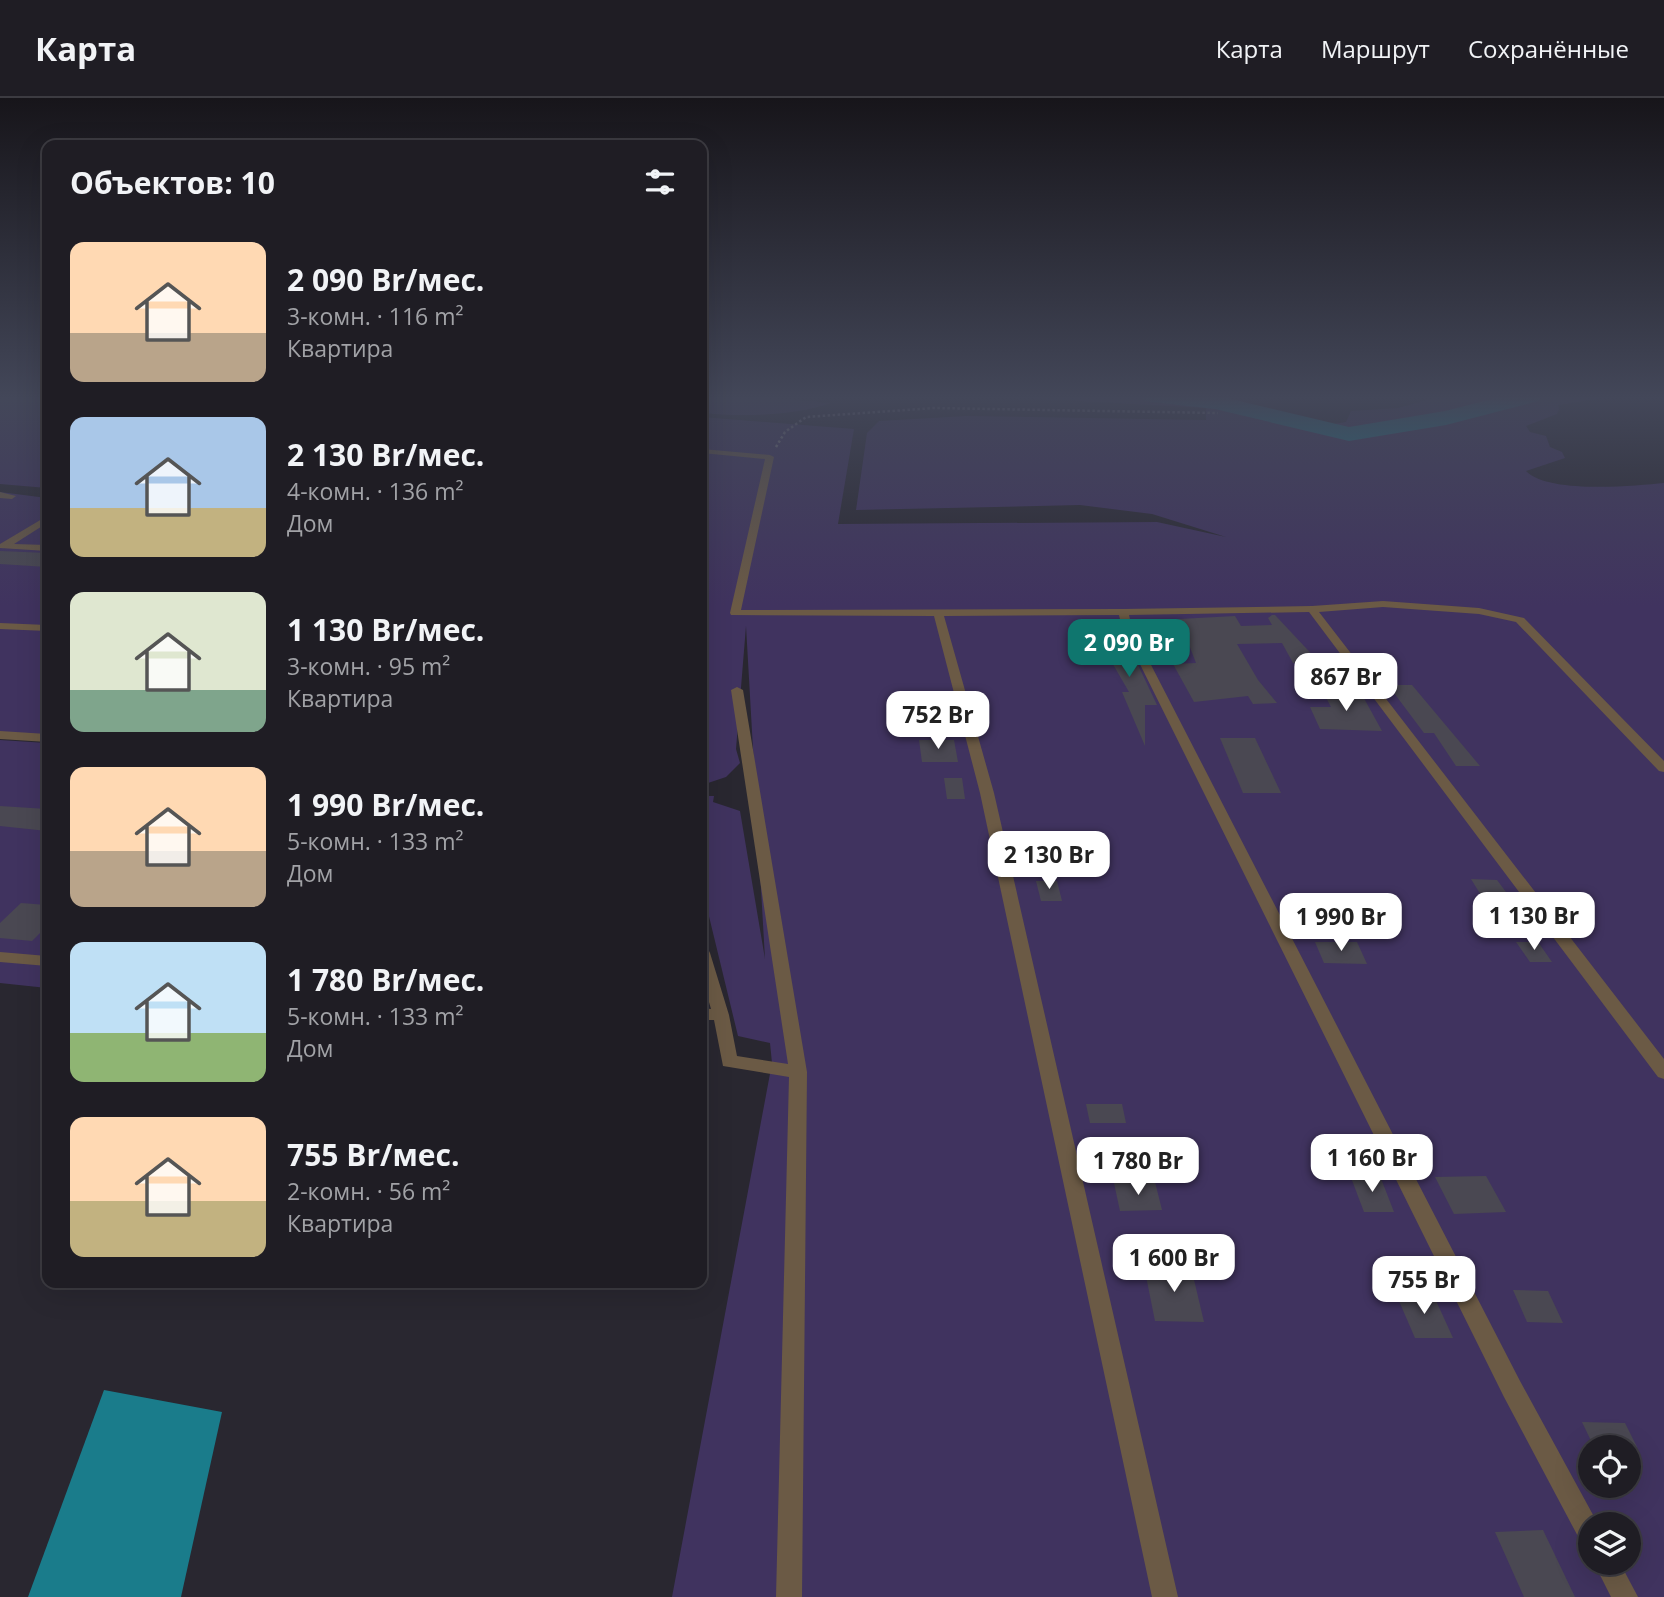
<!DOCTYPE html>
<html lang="ru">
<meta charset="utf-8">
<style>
body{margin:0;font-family:"Open Sans",sans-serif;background:#2c2a31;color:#f1f3f6;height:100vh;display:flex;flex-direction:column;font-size:26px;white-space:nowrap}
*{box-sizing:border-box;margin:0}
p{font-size:23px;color:#a1a2a6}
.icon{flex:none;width:38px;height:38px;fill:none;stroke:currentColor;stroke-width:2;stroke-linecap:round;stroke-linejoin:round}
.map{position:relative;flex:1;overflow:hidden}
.sheet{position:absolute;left:42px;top:42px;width:665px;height:1148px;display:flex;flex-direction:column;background:#1f1d24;border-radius:14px;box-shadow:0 7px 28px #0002,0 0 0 2px #3c3b41}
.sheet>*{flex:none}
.tools{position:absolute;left:1578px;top:1337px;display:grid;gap:14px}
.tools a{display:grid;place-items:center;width:63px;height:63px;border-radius:50%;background:#1f1d24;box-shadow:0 7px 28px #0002,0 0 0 2px #3c3b41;font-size:35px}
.price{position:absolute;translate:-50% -60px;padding:0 16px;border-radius:14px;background:#fff;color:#222;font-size:23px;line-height:46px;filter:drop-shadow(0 2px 4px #0008)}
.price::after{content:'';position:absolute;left:50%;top:42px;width:21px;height:16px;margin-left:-10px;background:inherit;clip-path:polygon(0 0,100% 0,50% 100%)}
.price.selected{background:#0f766e;color:#fff}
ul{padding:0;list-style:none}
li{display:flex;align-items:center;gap:21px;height:175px;padding:0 28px}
li span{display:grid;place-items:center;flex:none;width:196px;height:140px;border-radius:14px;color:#555}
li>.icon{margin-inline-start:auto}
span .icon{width:84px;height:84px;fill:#fffc;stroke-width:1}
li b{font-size:30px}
h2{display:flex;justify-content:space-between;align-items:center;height:84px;padding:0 28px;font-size:30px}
header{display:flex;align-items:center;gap:42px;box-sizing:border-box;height:98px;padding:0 35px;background:#1f1d24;border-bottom:2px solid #3c3b41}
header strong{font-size:33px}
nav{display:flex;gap:38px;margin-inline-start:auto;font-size:24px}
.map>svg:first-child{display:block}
</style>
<header>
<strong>Карта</strong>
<nav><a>Карта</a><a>Маршрут</a><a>Сохранённые</a></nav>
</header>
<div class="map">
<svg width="1664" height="1499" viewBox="0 0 1664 1499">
<rect width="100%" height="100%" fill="#292730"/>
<g fill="#40335f" fill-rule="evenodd">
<path d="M0,298h47v92l-47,-4z"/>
<path d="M702,298h53l76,7c-36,13 -92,14 -129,10z"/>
<path d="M991,298h234l76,25 33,3 12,-2 5,-11 47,-3 43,-12h175l-58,9 1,4 -2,5 -31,12 4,6 16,4 4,11 12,5 3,6 -39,13c22,23 107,15 138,12v1114h-992l100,-534 -2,-20 -32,-7 -32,-132 -4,57v-544l152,12 -16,95 319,-2 69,15 -74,-23 -72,-9 -224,5 11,-77 12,-12 87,-5 240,4v-12zM746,528l19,333 -25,-148 -27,-9 1,-6h-6l-6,-11 24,-8 14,-14 -4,-14zM1591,1349h38v39h-38zM1591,1426h38v39h-38z"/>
<path d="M0,394l47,6v239l-47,-3z"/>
<path d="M0,642l47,3v245l-47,-5z"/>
</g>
<path fill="#1a7c8b" d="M104,1292l118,22 -41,185h-153z"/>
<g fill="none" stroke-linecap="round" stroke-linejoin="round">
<path fill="#1a7c8b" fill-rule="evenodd" d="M1142,298h76l131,31 96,-16 59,-15h37l-3,5 -92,24 -97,16 -134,-32 -62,-7 -8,-1z"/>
</g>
<g fill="#4a4852">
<path d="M0,453l47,2v14l-47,-3z"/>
<path d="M1272,517h3l45,48h-27l-11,-20 -45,1 21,36 19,23 -24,1 -5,-8 -54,6 -21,-38 23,-1 -17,-44 56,-3 6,10 31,-1 -4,-7z"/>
<path d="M1099,533h18l8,23h3l10,11 19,40h-12v41l-23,-54h7l-26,-45z"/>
<path d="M1388,587h24l68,81h-24l-22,-33h-10z"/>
<path d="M1360,593l22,40 -62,-2 -10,-22h21l-8,-15z"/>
<path d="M1220,640h35l26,55h-38z"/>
<path d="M919,642h35l4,22h-36z"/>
<path d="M944,680h18l3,21h-18z"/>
<path d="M0,708l47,3v22l-47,-5z"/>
<path d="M1471,781l26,1 15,20h-28z"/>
<path d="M1036,783h21l5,20h-21z"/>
<path d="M21,805l26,2v21l-15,15 -32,-3v-15z"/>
<path d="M1315,844h42l10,22 -43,-1z"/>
<path d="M1516,844h22l14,20h-22z"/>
<path d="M1086,1006h36l4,19h-36z"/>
<path d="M1350,1077l30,1 14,36h-30z"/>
<path d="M1486,1078l20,36 -52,2 -19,-37z"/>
<path d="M1155,1084l7,28 -42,1 -6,-28z"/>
<path d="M1144,1168l47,1 13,55 -49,-1z"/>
<path d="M1513,1192l35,1 15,32 -36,-1z"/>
<path d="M1396,1196h37l20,44h-38z"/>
<path d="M1582,1324l43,1 12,24h-43z"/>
<path d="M1543,1432l32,67h-51l-29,-65z"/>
</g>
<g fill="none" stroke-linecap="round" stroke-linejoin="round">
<path stroke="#84828a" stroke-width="2.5" stroke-dasharray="2.5 2.5" stroke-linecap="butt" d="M776,349l9,-15 21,-15 128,-9 284,5"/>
<g fill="#6b5a45" fill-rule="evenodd">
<path d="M702,351l68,6 4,2 -33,153 382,-1 189,-3 71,-5 96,7 45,10 140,143v11l-5,-1 -143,-149 -37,-8 -96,-7 -64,5 345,447v20l-6,-2 -349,-465 -180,3 3,13 388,753 78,143h-7v23l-9,-3 -78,-147 -382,-769 -3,-13 -175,1 50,177 184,804h-26l-172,-804 -46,-177 -203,-1 -1,-2 35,-154 -63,-6z"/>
<path d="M0,394l16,4 -4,3 -12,-1z"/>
<path d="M42,421h5v4l-33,21 33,1v6l-47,-3v-4z"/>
<path d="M0,525l47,2v6l-47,-2z"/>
<path d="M737,589l6,3 64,382 -5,525h-26l13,-520 -66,-11 -9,-46h-12v-12l9,1 -9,-31v-30l6,1 2,4 19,62 8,41 51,8 -57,-374z"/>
<path d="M0,633l47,3v8l-47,-3z"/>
<path d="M0,854l47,4v10l-47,-4z"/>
<path d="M1594,1465h26l18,34h-27z"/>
</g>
</g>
<linearGradient id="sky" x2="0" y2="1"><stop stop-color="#17151a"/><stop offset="0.59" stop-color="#434759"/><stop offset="1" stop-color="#434759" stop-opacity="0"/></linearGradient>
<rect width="1664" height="508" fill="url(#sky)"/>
</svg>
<div class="tools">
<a><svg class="icon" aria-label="locate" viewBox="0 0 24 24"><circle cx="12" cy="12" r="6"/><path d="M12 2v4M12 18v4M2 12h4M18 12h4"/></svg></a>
<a><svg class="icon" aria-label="layers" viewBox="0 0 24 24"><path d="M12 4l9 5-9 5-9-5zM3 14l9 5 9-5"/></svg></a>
</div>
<b class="price selected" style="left:1129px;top:581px">2 090 Br</b>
<b class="price" style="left:1346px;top:615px">867 Br</b>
<b class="price" style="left:938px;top:653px">752 Br</b>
<b class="price" style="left:1049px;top:793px">2 130 Br</b>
<b class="price" style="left:1534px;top:854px">1 130 Br</b>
<b class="price" style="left:1341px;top:855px">1 990 Br</b>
<b class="price" style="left:1372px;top:1096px">1 160 Br</b>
<b class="price" style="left:1138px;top:1099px">1 780 Br</b>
<b class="price" style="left:1174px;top:1196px">1 600 Br</b>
<b class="price" style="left:1424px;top:1218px">755 Br</b>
<section class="sheet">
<h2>Объектов: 10<svg class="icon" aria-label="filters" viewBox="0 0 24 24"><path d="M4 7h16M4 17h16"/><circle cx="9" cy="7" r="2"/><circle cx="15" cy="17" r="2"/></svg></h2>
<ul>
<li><span style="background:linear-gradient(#ffd9b3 65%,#b9a48a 0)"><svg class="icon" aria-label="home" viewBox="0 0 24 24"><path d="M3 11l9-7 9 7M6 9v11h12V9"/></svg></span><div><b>2 090 Br/мес.</b><p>3-комн. · 116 m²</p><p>Квартира</p></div></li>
<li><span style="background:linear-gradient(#a9c7e8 65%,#c2b280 0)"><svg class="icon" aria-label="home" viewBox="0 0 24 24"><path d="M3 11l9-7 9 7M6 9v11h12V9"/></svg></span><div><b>2 130 Br/мес.</b><p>4-комн. · 136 m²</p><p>Дом</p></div></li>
<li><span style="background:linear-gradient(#dfe7d0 70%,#7fa58c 0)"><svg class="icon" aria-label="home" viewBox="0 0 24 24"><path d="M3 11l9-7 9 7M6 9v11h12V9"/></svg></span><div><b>1 130 Br/мес.</b><p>3-комн. · 95 m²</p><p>Квартира</p></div></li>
<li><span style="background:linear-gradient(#ffd9b3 60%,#b9a48a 0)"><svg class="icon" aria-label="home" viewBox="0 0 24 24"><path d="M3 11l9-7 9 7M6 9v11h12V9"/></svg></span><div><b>1 990 Br/мес.</b><p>5-комн. · 133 m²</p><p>Дом</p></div></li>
<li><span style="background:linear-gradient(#bfe0f5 65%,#8fb573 0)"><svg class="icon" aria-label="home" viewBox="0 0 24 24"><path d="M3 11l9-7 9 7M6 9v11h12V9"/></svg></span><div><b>1 780 Br/мес.</b><p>5-комн. · 133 m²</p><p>Дом</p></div></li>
<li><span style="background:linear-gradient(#ffd9b3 60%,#c2b280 0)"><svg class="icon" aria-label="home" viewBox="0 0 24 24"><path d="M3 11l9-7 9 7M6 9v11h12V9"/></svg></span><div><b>755 Br/мес.</b><p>2-комн. · 56 m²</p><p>Квартира</p></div></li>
</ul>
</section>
</div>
